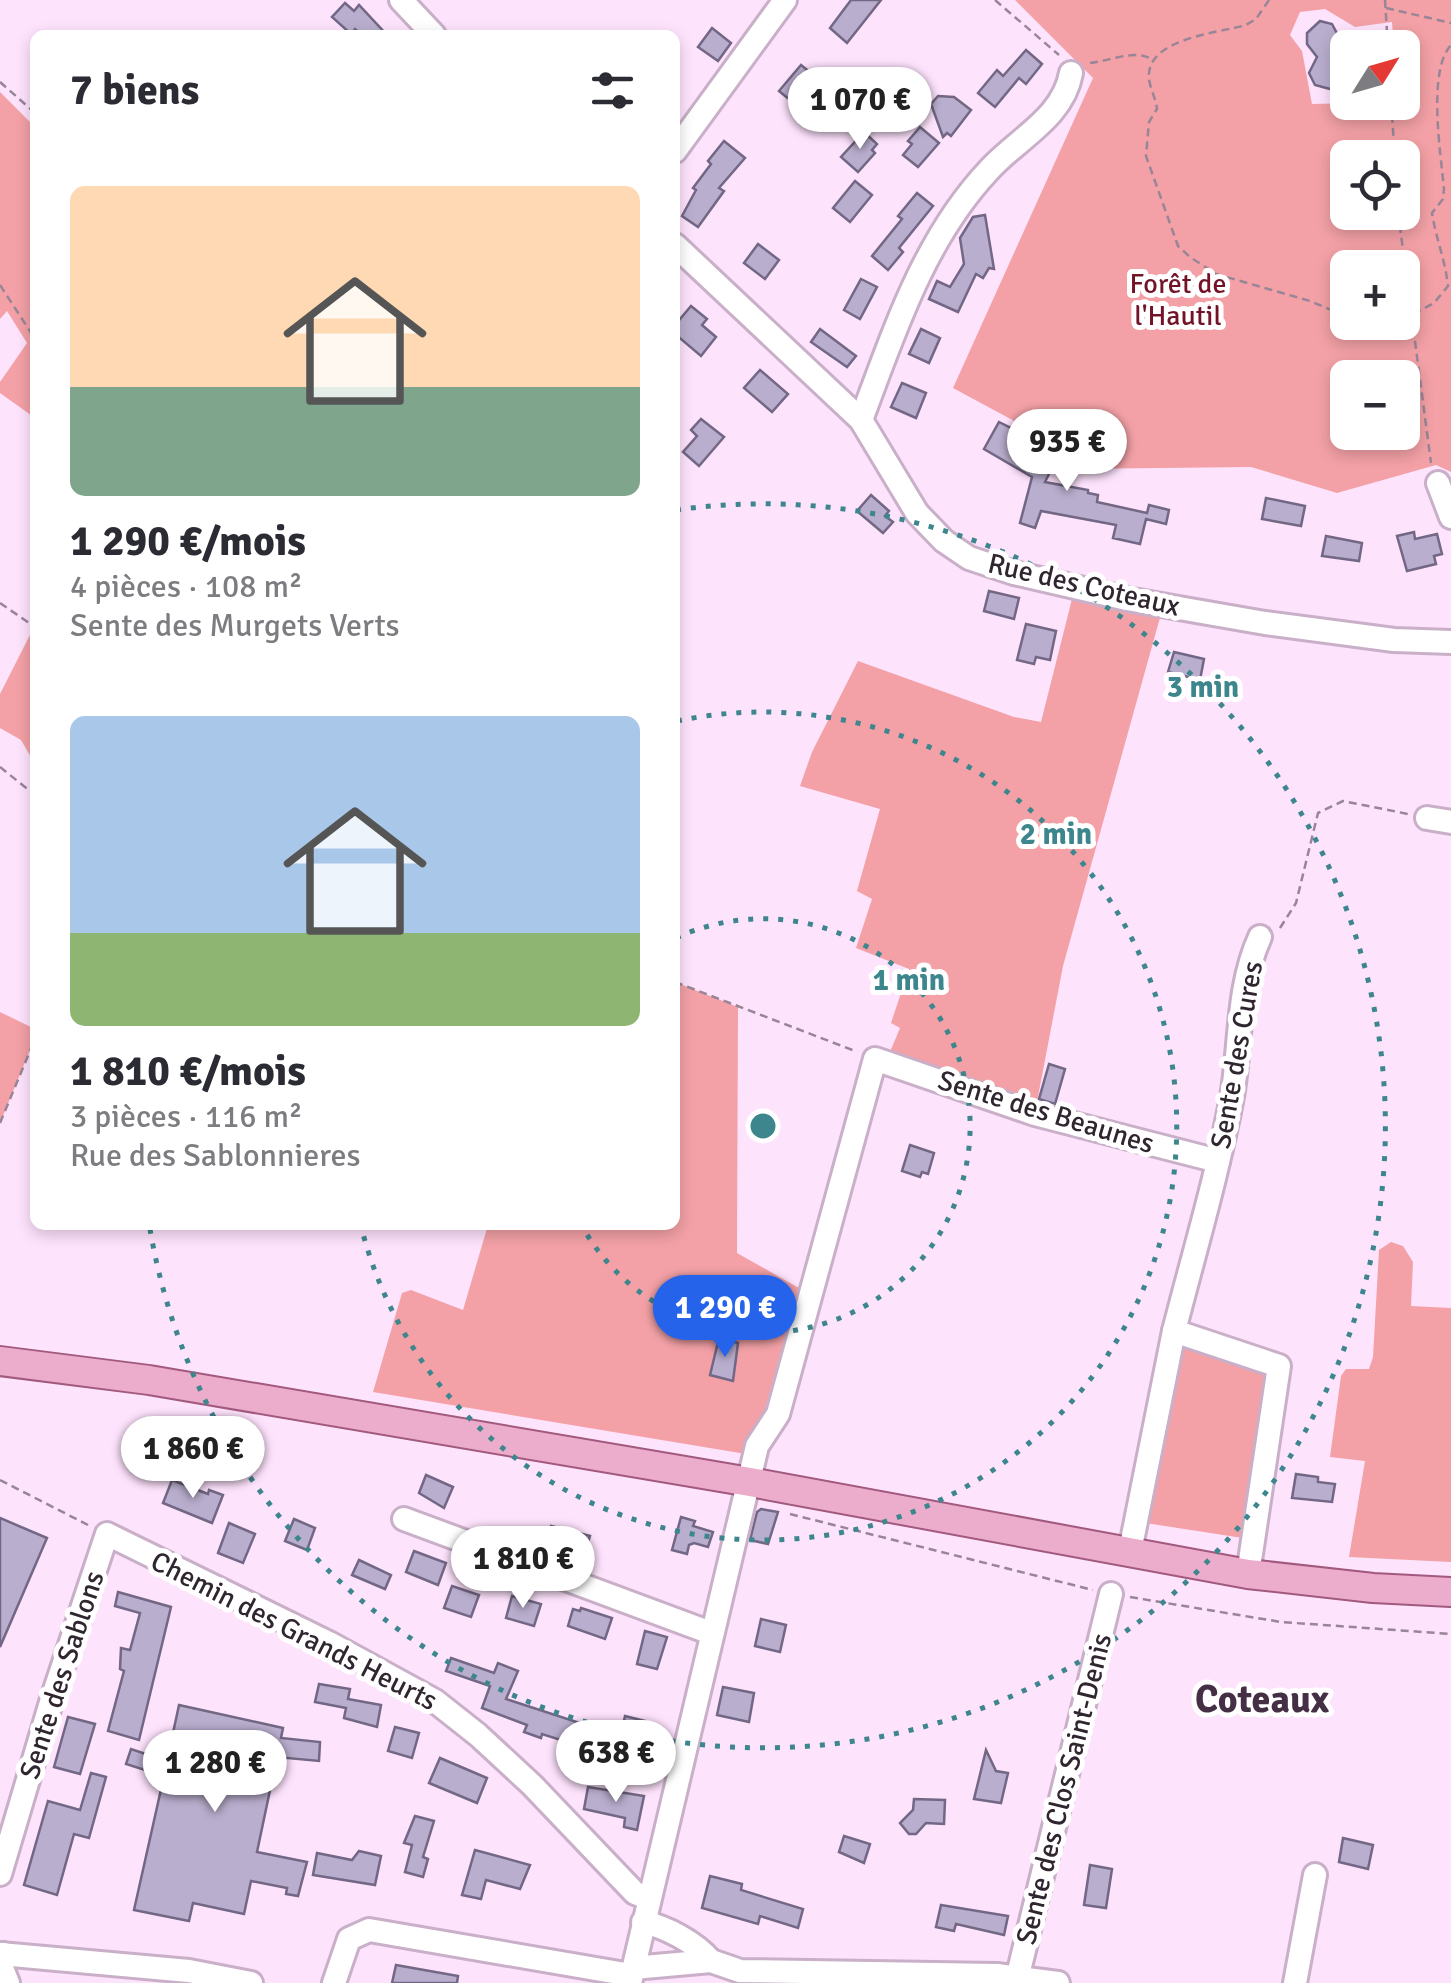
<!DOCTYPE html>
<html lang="fr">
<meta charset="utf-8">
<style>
body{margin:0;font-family:Signika,sans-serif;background:#f7f7f7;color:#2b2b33;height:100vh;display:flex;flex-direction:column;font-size:38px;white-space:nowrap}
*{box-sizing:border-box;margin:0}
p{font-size:32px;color:#7c7c81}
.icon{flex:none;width:55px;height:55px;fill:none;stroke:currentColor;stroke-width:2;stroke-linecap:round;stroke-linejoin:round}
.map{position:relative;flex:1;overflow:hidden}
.drawer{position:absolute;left:30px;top:30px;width:650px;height:1200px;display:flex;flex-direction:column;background:#fff;border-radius:15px;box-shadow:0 5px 15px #0003}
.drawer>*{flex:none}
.needle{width:65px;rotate:53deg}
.buttons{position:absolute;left:1330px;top:30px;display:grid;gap:20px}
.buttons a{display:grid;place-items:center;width:90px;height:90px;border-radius:15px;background:#fff;box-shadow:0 5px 15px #0003;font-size:50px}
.price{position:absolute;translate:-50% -85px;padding:0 22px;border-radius:35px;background:#fff;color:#222;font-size:32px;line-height:65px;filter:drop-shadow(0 2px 5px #0008)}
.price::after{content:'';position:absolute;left:50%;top:60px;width:30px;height:22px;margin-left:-15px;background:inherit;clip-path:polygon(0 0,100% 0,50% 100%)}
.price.active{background:#2563eb;color:#fff}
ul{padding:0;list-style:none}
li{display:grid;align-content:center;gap:20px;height:530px;padding:0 40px}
li span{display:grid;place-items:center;height:310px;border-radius:15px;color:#555}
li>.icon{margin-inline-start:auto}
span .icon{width:180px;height:180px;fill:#fffc;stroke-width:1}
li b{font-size:42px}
h2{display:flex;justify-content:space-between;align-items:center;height:120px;padding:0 40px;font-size:42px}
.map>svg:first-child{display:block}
</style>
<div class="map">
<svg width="1451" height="1983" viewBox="0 0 1451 1983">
<rect width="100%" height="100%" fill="#fee3fd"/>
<g fill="#f3a1a6" fill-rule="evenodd">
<path d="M1015,0h436v472l-15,-7 -99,28 -86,-26 -183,2 4,-17 -119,-64 140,-310zM1325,9l30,18 37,-5 2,25 8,1v54l-90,2 -10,-53 -12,-16 10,-23zM1348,158h54v54h-54zM1348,268h54v54h-54zM1348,378h54v54h-54z"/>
<path d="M0,92l35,35v291l-35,-25v-11l27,-39 -20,-32 -7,8z"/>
<path d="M1073,595l88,19 -98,352 -27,141 -149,-48 13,-31 -9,-5 18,-54 -53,-21 16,-49 -15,-8 23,-82 -80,-23 12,-34 46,-91 156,56 27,5z"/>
<path d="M35,625v139l-14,-24 -21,-12v-34z"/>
<path d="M675,982l63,25 -1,246 62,35 -47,167 -379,-63 29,-99 9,-3 52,20 25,-85h187z"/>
<path d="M0,1012l35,17v9l-35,85z"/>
<path d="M1391,1242l12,4 10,16 -2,44 40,2v254l-102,-5 16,-96 -35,-4 11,-81 5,-7h23l4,-12 6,-107z"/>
<path d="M1174,1331l111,32 -36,176 -123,-19z"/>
</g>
<g fill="#baaece" stroke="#726784" stroke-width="2.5">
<path d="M851,0h30l-34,43 -17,-15z"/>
<path d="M345,3l9,8 5,-6 28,30h-25l-7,-6 -4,5 -19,-17z"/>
<path d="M1320,21l12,3 8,15 1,37 -11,13 -15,-4 -6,-12 8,-16 -10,-13v-11z"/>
<path d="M712,28l19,15 -13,18 -20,-14z"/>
<path d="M1026,50l16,14 -16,20 -7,-6 -24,29 -17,-14 19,-23 6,6z"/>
<path d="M801,65l20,16 -6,7 6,4 -12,14 -14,-12 -5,6 -11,-9z"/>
<path d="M938,96l16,1 17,13 -20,26 -4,-3 -4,4 -12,-33z"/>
<path d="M920,127l19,16 -21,24 -15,-12 9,-11 -4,-3z"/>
<path d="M864,132l13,12 -5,6 3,3 -17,19 -17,-15z"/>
<path d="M724,141l21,17 -26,30 5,3 -26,36 -16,-11 14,-26 -3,-2 18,-24 -3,-3z"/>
<path d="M855,181l17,14 -22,27 -17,-14z"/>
<path d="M917,193l16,13 -34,42 4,4 -15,18 -16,-14 30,-37 -4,-3z"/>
<path d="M985,215l9,54 -5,-1 -6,10 -7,-4 -18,38 -29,-13 8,-18 13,6 14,-23 -4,-26 13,-21z"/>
<path d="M758,244l21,16 -14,19 -21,-16z"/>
<path d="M861,279l16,8 -17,32 -16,-9z"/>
<path d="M691,306l16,13 -5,6 14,12 -15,19 -26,-22v-9z"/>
<path d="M820,329l36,27 -9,11 -36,-25z"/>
<path d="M921,329l19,9 -11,25 -20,-9z"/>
<path d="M760,370l28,24 -16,18 -28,-24z"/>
<path d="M902,383l24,10 -10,25 -25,-11z"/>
<path d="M701,419l23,18 -25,29 -16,-14 14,-16 -6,-6z"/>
<path d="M999,422l20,10 -7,13 41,21 -8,16 43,8v3l10,2 -1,7 50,11 2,-8 20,5 -3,14 -20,-5 -6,25 -27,-6 3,-13 -75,-14 -6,17 -15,-5 12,-46 -48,-28z"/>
<path d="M871,495l18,16 -4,5 8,6 -10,11 -26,-22z"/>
<path d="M1266,498l39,8 -4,20 -39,-7z"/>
<path d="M1414,532l1,7 22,-5 5,20 -8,2 2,8 -29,7 -10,-35z"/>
<path d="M1326,536l36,7 -3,18 -37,-5z"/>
<path d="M989,591l30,7 -5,21 -30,-8z"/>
<path d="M1026,624l30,7 -6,29 -14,-3 -2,7 -17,-4z"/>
<path d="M1174,652l30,7 -4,21 -32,-8z"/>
<path d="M1049,1064l16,5 -10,35 -16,-5z"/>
<path d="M910,1145l24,8 -6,21 -6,-2 -2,5 -18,-6z"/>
<path d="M719,1338l19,5 -5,38 -23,-6z"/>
<path d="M1296,1474l22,3v5l17,2 -3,18 -40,-4z"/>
<path d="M426,1475l27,12 -9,21 -25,-15z"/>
<path d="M172,1480l36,14 1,-4 14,5 -11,28 -49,-20z"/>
<path d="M761,1509l17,3 -10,32 -18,-4 7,-28z"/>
<path d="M681,1517l14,4 -2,5 20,6 -5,15 -14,-4 -5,2 -2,9 -15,-4z"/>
<path d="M0,1518l47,20 -47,109z"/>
<path d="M294,1519l21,9 -8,22 -22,-9z"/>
<path d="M229,1523l26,11 -12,29 -25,-10z"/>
<path d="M551,1526l39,10 -7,22 -38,-11z"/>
<path d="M414,1551l32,12 -8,22 -32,-13z"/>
<path d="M359,1560l32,15 -6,14 -33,-14z"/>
<path d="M452,1586l27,9 -8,22 -27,-9z"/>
<path d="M118,1592l53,15 -32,133 -31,-9 16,-60 -4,-2 1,-21 9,2 10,-37 -25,-7z"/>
<path d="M512,1596l29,8 -7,22 -28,-8z"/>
<path d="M581,1608l31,10 -7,21 -37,-13 5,-17 7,2z"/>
<path d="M761,1619l25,6 -6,27 -25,-6z"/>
<path d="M645,1631l22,6 -10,32 -20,-5z"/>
<path d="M451,1658l43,15 4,-10 20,8 -12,28 83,27 -6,21 -41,-13 -1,4 -17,-6 3,-7 -45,-17 8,-22 -44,-15z"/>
<path d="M319,1684l31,5 -2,10 33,6 -4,22 -33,-9 2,-10 -31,-6z"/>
<path d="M723,1687l31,6 -5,29 -32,-7z"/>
<path d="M179,1705l104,23 -2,10 39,4 -1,19 -42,-4 -20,95 50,10 -9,34 -12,-2 1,-6 -36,-7 -7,33 -51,-11 -4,18 -55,-11 30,-134 -38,-12 5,-15 36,12z"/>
<path d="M625,1716l20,5 -5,32 -22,-5z"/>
<path d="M68,1717l27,7 -15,50 -26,-7z"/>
<path d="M395,1727l24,6 -7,25 -24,-7z"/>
<path d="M986,1750l10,21 12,2 -7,30 -27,-4z"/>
<path d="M440,1758l47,20 -10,25 -48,-20z"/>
<path d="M91,1773l15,4 -17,61 -15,-4 -17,61 -33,-10 24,-84 32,9z"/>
<path d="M588,1787l56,9 -7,34 -13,-3 1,-9 -41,-9z"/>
<path d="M914,1799l31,1 -1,24 -18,-1 -10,11h-7l-9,-11 13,-13z"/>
<path d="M415,1816l19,5 -11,36 5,2 -5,18 -18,-5 7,-27 -8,-2z"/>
<path d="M844,1836l26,8 -6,19 -25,-11z"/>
<path d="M1343,1838l30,7 -5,24 -29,-7z"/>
<path d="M475,1850l55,15 -10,24 -34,-9 -5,19 -19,-4z"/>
<path d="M359,1851l22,5 -6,29 -62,-10 4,-22 35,7z"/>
<path d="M1090,1865l22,4 -6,39 -22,-3z"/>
<path d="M710,1876l32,8 -1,6 62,19 -5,19 -38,-12 -2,8 -56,-16z"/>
<path d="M941,1905l67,11 -4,19 -48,-11 -2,7 -18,-4z"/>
<path d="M396,1965l62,11 -1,7h-65z"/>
</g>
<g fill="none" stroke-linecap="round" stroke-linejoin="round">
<g stroke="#c9afc8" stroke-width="28">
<g id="minor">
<path d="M401,0l33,35"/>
<path d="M675,151l110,-151"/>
<path d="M675,245l186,175 56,93 27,28 25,17 45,15 113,26 138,24 129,17 57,2"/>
<path d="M861,420c33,-88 63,-181 128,-250 29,-32 74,-52 82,-97"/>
<path d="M1438,483l13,34"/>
<path d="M1427,818l24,4"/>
<path d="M404,1519l307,114"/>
<path d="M1130,1551l44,-220"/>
<path d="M1248,1574l31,-208 -105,-35c20,-78 43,-155 58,-234 9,-53 5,-110 28,-160"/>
<path d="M0,1874l52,-175 55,-165 222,109 106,58 43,34 54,50 103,108 13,5"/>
<path d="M643,1922c23,5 52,20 68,39"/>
<path d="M0,1954l189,17 62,12"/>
<path d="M3,1954l-1,14 6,15"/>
<path d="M633,1968l78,-7 29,10 257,4 61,8"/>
<path d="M334,1983l15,-44 20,-9 262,45"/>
<path d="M630,1983l127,-537 21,-32 97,-355 160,55 183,47"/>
<path d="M1016,1983l95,-389"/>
<path d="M1295,1983l20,-108"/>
</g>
</g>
<g stroke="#a2597e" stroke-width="32">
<path id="major" d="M0,1361l149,19 601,102 498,92 125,14 78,4"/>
</g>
<g stroke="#988597" stroke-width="2.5" stroke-dasharray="8 5" stroke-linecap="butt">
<path d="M995,0l64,55"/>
<path d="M1269,0l-13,19 -10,6c-27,8 -101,13 -97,54 1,9 7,20 8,30l-8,13 -3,34 32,90 12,11 26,17 94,27 38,16"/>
<path d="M1385,0l3,48"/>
<path d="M1386,8l65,15"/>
<path d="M1090,63c21,-2 45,-15 63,-3"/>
<path d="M0,82l35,31"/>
<path d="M1391,102l4,56"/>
<path d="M1398,212l33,251"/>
<path d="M0,285l35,54"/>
<path d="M1402,320l32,-17 14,-17c-3,-27 -12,-47 -16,-73l11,-14 1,-10c-3,-34 -17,-118 7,-144"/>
<path d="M1368,322h24"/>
<path d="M0,603l35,24"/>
<path d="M0,767l35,28"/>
<path d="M1280,928l16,-25 22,-90 25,-12 65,13"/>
<path d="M675,982l180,69"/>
<path d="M0,1123l35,-84"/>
<path d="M0,1480l88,45"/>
<path d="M790,1514l303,76"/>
<path d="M1130,1597l151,25 170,12"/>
</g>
<use href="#minor" stroke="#fff" stroke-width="22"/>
<use href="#major" stroke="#ecaccb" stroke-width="28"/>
</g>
<g fill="none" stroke="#3e868d" stroke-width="5" stroke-dasharray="5 10">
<path d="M676 938A207 207 0 1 1 582 1226"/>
<path d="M677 721A414 414 0 1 1 361 1226"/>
<path d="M676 510A622 622 0 1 1 150 1229"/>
</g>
<g text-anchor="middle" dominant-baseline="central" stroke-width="10" stroke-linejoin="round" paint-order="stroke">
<g font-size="28" fill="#721327" stroke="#fff">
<text x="1178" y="284">Forêt de<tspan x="1178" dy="32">l'Hautil</tspan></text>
</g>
<g font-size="28" fill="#302630" stroke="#fff">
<text transform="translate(1084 585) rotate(13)">Rue des Coteaux</text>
<text transform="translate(1237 1055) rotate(-80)">Sente des Cures</text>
<text transform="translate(1046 1112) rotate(17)">Sente des Beaunes</text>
<text transform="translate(294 1631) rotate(27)">Chemin des Grands Heurts</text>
<text transform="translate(62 1675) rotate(-72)">Sente des Sablons</text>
<text transform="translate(1064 1789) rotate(-76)">Sente des Clos Saint-Denis</text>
</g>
<g font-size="38" font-weight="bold" fill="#442f44" stroke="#fff">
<text x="1262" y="1699">Coteaux</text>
</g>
</g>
<circle cx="763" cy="1126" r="15" fill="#3e868d" stroke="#fff" stroke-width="5"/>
<g font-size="30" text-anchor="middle" font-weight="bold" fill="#3e868d" stroke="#fff" stroke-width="10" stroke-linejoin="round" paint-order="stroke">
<text x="1203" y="697">3 min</text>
<text x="1056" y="844">2 min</text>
<text x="909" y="990">1 min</text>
</g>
</svg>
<div class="buttons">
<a><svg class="needle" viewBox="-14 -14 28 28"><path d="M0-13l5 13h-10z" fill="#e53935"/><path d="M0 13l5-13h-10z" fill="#7c7c81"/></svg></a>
<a><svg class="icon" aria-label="locate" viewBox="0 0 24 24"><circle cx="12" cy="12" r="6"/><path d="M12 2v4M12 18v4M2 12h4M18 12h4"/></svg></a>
<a>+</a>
<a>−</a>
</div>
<b class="price" style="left:860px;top:152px">1 070 €</b>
<b class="price" style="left:1067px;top:494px">935 €</b>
<b class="price active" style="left:725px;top:1360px">1 290 €</b>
<b class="price" style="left:193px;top:1501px">1 860 €</b>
<b class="price" style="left:523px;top:1611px">1 810 €</b>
<b class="price" style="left:616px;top:1805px">638 €</b>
<b class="price" style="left:215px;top:1815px">1 280 €</b>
<section class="drawer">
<h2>7 biens<svg class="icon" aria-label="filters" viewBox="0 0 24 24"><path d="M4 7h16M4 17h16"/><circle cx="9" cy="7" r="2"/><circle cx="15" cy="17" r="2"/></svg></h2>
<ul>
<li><span style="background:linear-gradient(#ffd9b3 65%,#7fa58c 0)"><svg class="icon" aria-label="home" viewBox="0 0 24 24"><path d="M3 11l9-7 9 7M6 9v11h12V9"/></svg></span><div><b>1 290 €/mois</b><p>4 pièces · 108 m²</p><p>Sente des Murgets Verts</p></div></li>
<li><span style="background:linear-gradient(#a9c7e8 70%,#8fb573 0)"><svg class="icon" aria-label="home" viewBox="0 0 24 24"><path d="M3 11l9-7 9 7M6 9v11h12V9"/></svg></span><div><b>1 810 €/mois</b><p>3 pièces · 116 m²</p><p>Rue des Sablonnieres</p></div></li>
</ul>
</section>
</div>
